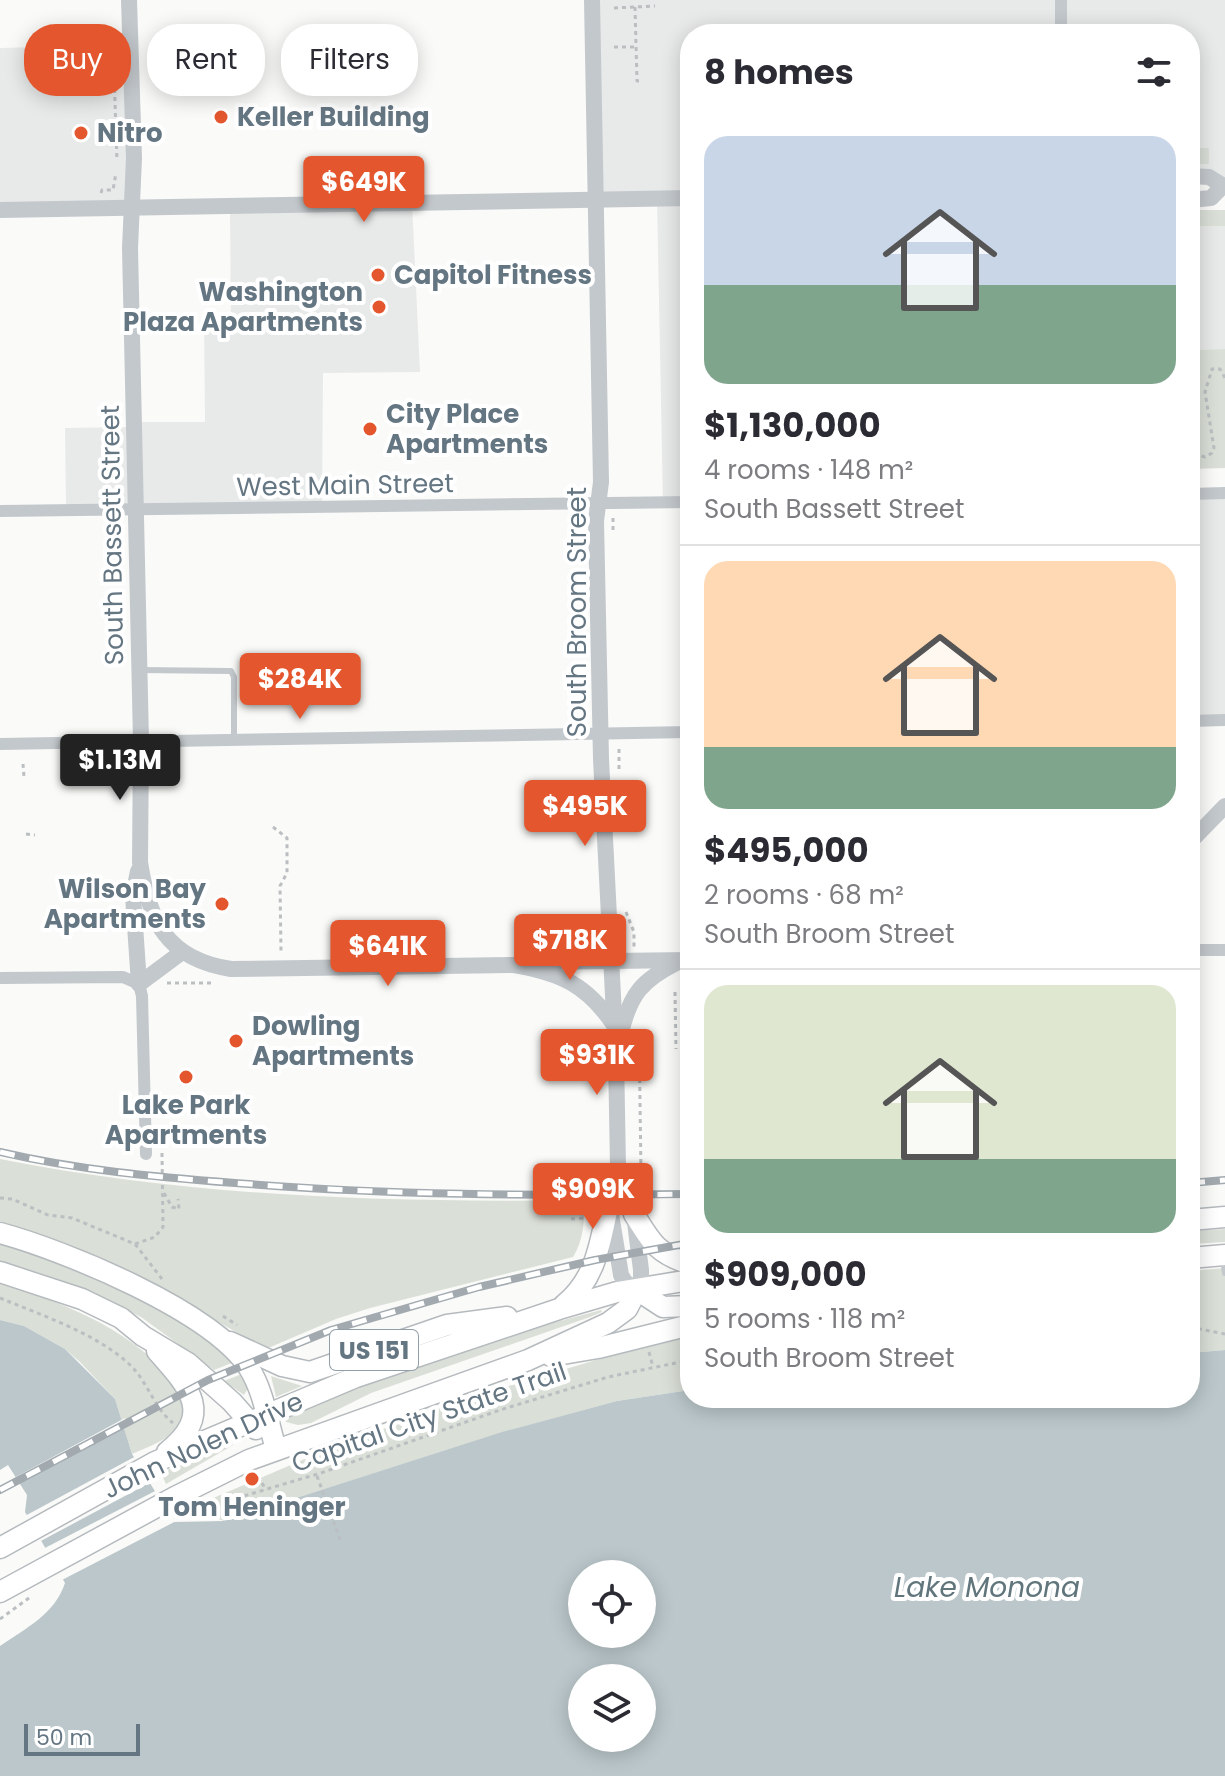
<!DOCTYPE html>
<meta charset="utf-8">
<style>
body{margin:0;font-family:Poppins,sans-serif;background:#f2f2f3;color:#2b2b33;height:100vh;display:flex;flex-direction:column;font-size:30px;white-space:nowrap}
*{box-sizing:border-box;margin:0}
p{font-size:26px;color:#7c7c81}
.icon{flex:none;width:44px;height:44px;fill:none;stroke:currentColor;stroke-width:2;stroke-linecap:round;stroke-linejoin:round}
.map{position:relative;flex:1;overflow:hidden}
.sheet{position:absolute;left:680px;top:24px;width:520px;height:1384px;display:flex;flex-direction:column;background:#fff;border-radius:32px;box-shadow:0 4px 20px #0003}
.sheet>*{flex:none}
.guide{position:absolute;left:24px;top:24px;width:536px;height:72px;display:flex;gap:16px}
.tools{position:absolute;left:568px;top:1560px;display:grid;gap:16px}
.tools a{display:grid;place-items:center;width:88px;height:88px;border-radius:50%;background:#fff;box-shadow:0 4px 20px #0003;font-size:40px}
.scale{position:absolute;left:24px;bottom:20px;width:116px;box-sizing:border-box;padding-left:8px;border:4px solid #657683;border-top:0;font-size:22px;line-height:28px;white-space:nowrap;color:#657683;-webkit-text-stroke:6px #fff;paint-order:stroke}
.price{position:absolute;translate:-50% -68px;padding:0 18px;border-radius:8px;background:#e4572e;color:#fff;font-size:26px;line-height:52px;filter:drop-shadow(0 2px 4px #0008)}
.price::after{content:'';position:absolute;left:50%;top:48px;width:24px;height:18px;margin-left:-12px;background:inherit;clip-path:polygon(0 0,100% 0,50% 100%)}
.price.selected{background:#222;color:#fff}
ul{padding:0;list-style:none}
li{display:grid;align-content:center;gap:16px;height:424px;padding:0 24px}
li+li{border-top:2px solid #e1e1e2}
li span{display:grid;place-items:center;height:248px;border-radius:24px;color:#555}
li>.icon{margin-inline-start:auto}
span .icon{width:144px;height:144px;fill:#fffc;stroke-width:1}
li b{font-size:34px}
h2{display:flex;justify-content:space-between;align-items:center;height:96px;padding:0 24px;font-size:34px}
.chip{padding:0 28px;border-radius:32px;background:#fff;box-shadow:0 4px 20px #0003;font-size:28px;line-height:72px}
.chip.selected{background:#e4572e;color:#fff}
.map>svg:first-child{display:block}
</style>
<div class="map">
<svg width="1225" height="1776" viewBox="0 0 1225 1776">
<rect width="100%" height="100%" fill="#fafaf8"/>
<g fill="#e8e9e9">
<path d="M592,0h633v187l-35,-11v-142h-500v468l-27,1 -6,-304 -61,1z"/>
<path d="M131,45v162l-131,2v-161z"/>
<path d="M412,203l8,169 -97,1 -1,134 -256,3 -1,-82 69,-1v-5h71l-1,-102 27,-1 -1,-113z"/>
<path d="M1190,210h35v139l-35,1z"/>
<path d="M1225,493v227l-35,1v-227z"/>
</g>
<g fill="#dadfd7">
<rect x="1190" y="148" width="19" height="16"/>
<rect x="1190" y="210" width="35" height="16"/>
<path d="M1225,349v119l-35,1v-119z"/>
<path d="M0,1159c192,38 390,44 585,41 -1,20 -1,40 -12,57l-203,51 -34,11 -70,30 -142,-80 -51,-23 -73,-25z"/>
<path d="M1225,1229v13l-35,2v-13z"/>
<path d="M0,1243c85,24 166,63 234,119l-20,8 -73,-53 -49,-25 -92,-31z"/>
<path d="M1225,1268v82l-35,3v-82z"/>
<path d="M0,1282c59,20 125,44 167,92 13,17 24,36 8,55 -10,13 -28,18 -43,25l-17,-55 -35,-37 -15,-13 -41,-23 -24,-6z"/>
<path d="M601,1310l1,2 -12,5 -219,76 -60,30 -13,2 -12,-3 -3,-6c103,-43 210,-78 318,-106z"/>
<path d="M690,1332v58l-73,11 -114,31 -279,89 -22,-8 9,-14 110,-47 137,-51z"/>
<path d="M242,1374l6,14 -4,7 -20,-14z"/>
<path d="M271,1376l31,10 -26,11z"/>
<path d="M230,1440l3,5 -67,39 -5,-11z"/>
</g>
<path fill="#bbc7cb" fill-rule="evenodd" d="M0,1320l24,6 41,23 50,50 17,55 42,68 50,-1 278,-89 115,-31 73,-11v8h500v-45l35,-3v426h-1225v-130c26,-18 55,-32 65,-63l-40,-71 2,-17 -19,-30 -8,5zM582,1574h60v60h-60zM582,1678h60v60h-60z"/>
<g fill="#fafaf8">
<path d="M125,1418l3,8 -112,59 -4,-6z"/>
<path d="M138,1455l15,26 -116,62 -14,-26z"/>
<path d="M159,1489l17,29h6l-122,63 -19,-31z"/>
</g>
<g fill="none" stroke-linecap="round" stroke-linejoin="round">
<g stroke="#b5babe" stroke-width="23">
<g id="primary">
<path d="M634,1214c17,28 23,40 56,50"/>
<path d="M1190,1220l35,-3"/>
<path d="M0,1233c66,18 212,78 249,135 15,24 19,55 27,81"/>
<path d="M1190,1258l35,-3"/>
<path d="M0,1272l82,27 39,19 22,18 45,27 44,39 24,27"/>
<path d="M637,1290l26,17 27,-1"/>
<path d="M564,1305c33,-27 36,-63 45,-103"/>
<path d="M230,1342l52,24 28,6 137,-47 60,-8"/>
<path d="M157,1351c32,36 58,63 10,101"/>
<path d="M551,1356l47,-8 92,-23"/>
<path d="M0,1548l155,-86 201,-85 203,-68 58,-17 73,-12"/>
<path d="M0,1592l173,-94 76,-38 279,-100 80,-37 19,-14 10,-19"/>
</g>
</g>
<g stroke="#bbbfc2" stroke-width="3" stroke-dasharray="4 4" stroke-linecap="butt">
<path d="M635,7l2,74h3"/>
<path d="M614,8l41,-2"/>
<path d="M614,47h22"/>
<path d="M114,73l3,88"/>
<path d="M101,193l1,-3h11l3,-17"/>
<path d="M1190,389l4,29 -1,32 5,5 7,2 7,-4 2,-5 -9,-56 7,-23h8l5,9"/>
<path d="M613,518v16"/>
<path d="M23,764l1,13"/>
<path d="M619,769v-24"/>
<path d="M273,827l14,11v35l-7,13 1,65"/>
<path d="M26,834l9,1"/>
<path d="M626,912l8,20v15"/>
<path d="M167,983h48"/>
<path d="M675,992l1,57"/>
<path d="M639,1031l2,141"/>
<path d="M591,1165l1,8"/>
<path d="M164,1193l8,14 7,2 -1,-10"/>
<path d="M0,1198l12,1 36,16 24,3 63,26 27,35"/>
<path d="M571,1219l15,-1"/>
<path d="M135,1244l20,-7 8,-10 -1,-74"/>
<path d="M0,1298c43,18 93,34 128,65 20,18 25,44 45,60"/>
<path d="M223,1316l14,9"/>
<path d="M1190,1327l35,7"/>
<path d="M649,1352l4,15"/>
<path d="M258,1476l8,14"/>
<path d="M317,1476l23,64"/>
<path d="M183,1514l138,-41 179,-63 108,-33 82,-17"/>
<path d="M0,1619l29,-21"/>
</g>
<g stroke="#c3c8cc" stroke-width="6">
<path d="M140,670l91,1 3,6v63"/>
<path d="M1223,1259l2,14"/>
</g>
<g stroke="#c3c8cc" stroke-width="12">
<path d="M1061,0v34"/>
<path d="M1190,494l35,-1"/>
<path d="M0,511l690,-9"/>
<path d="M1190,721l35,-1"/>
<path d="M0,744l690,-12"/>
<path d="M1190,950h35"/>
<path d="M0,978l123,-1 16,7 3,12 4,158"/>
</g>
<g stroke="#c3c8cc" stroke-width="16">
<path d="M129,0l5,158 -4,90 11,493 -1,121c9,60 27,97 91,107l283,-4c47,8 73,20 100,60"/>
<path d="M592,0l9,482 -5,39 5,238 15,296 2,112 -8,16 -1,19 12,73 4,7 12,8 4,-11v-9l-11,-87 -12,-16"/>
<path d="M1190,176l19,1 16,10"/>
<path d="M1190,200l21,-2 11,-11"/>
<path d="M0,210l690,-12"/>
<path d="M1190,842l35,-36"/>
<path d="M138,871l-5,25 6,88"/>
<path d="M531,962l159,-2"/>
<path d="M139,984l43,-32"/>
<path d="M621,1033c9,-39 21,-53 57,-71"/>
</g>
<use href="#primary" stroke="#fff" stroke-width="20"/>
<g stroke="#a2aab0" stroke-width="8">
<g id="rail">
<path d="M0,1152c77,18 156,25 235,31 151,12 303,13 455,11"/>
<path d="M1190,1183l35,-3"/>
<path d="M0,1490l208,-110 123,-50 148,-43 116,-27 95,-17"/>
</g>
</g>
<use href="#rail" stroke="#fff" stroke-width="5" stroke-dasharray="15" stroke-linecap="butt"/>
</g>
<g fill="#e4572e" stroke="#fff" stroke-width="3">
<circle cx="221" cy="117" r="8"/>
<circle cx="81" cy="133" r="8"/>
<circle cx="378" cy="275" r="8"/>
<circle cx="379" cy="307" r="8"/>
<circle cx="370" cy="429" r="8"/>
<circle cx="222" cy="904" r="8"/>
<circle cx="236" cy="1041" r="8"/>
<circle cx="186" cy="1077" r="8"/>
<circle cx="252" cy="1479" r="8"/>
</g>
<g text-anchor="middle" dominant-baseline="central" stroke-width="8" stroke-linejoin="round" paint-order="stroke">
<rect fill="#fff" stroke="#939fa8" stroke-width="2" x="330" y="1330" width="88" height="40" rx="6"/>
<g font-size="24" font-weight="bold" fill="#657683">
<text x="374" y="1350">US 151</text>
</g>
<g font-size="26" font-weight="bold" fill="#657683" stroke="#fff" text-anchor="start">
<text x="237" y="117">Keller Building</text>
<text x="97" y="133">Nitro</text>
<text x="394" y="275">Capitol Fitness</text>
<text x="363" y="292" text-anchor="end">Washington<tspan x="363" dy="30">Plaza Apartments</tspan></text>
<text x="386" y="414">City Place<tspan x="386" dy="30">Apartments</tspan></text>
<text x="206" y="889" text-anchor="end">Wilson Bay<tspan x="206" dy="30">Apartments</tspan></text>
<text x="252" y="1026">Dowling<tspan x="252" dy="30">Apartments</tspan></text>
<text x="186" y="1105" text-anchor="middle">Lake Park<tspan x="186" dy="30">Apartments</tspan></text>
<text x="252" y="1507" text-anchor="middle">Tom Heninger</text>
</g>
<g font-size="26" fill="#657683" stroke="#fff">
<text transform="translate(345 485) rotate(-1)">West Main Street</text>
<text transform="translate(112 535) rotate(-91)">South Bassett Street</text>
<text transform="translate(577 612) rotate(-90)">South Broom Street</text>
<text transform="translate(429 1417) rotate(-19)">Capital City State Trail</text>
<text transform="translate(203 1445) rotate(-25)">John Nolen Drive</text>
</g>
<g font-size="28" font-style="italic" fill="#60757c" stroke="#fff">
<text x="987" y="1587">Lake Monona</text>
</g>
</g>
</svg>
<div class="tools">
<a><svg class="icon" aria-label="locate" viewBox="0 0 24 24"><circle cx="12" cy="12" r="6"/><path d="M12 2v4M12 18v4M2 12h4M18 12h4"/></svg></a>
<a><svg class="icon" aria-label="layers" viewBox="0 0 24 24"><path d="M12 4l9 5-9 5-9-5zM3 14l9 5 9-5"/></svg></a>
</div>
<div class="scale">50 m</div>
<b class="price" style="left:364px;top:224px">$649K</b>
<b class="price" style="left:300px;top:721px">$284K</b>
<b class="price selected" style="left:120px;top:802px">$1.13M</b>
<b class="price" style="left:585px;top:848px">$495K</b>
<b class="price" style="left:570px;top:982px">$718K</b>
<b class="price" style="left:388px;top:988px">$641K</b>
<b class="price" style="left:597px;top:1097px">$931K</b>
<b class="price" style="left:593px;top:1231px">$909K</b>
<div class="guide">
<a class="chip selected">Buy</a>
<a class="chip">Rent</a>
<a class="chip">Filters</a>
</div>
<section class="sheet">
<h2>8 homes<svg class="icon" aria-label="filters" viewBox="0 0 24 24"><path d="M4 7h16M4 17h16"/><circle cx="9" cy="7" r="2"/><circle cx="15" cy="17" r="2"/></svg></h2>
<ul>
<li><span style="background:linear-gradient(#c9d6e8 60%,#7fa58c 0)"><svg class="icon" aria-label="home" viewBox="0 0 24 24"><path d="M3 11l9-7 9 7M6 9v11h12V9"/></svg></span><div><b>$1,130,000</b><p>4 rooms · 148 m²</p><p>South Bassett Street</p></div></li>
<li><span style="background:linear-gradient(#ffd9b3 75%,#7fa58c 0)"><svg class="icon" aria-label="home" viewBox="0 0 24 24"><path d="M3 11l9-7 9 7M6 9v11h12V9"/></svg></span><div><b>$495,000</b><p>2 rooms · 68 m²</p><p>South Broom Street</p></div></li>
<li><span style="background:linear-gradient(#dfe7d0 70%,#7fa58c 0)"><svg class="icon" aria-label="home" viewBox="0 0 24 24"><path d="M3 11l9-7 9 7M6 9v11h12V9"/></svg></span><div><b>$909,000</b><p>5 rooms · 118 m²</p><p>South Broom Street</p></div></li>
</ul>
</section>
</div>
